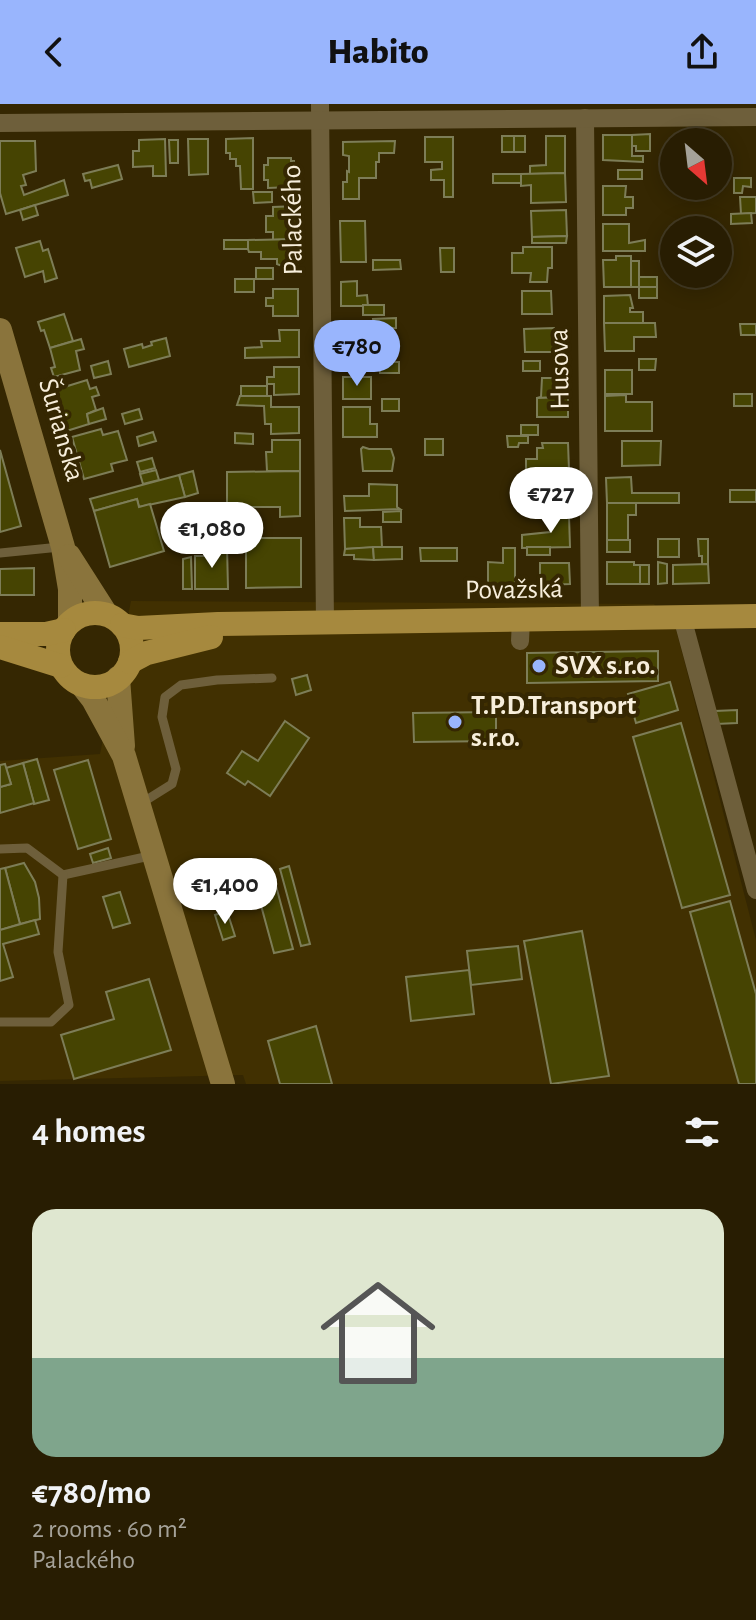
<!DOCTYPE html>
<meta charset="utf-8">
<style>
body{margin:0;font-family:"Alegreya Sans",sans-serif;background:#342a11;color:#f1f3f6;height:100vh;display:flex;flex-direction:column;font-size:30px;white-space:nowrap}
*{box-sizing:border-box;margin:0}
p{font-size:26px;color:#a5a299}
.icon{flex:none;width:44px;height:44px;fill:none;stroke:currentColor;stroke-width:2;stroke-linecap:round;stroke-linejoin:round}
.map{position:relative;height:980px;overflow:hidden}
.sheet{display:flex;flex-direction:column;background:#281d02;flex:1}
.sheet>*{flex:none}
.needle{width:52px;rotate:152deg}
.controls{position:absolute;left:660px;top:24px;display:grid;gap:16px}
.controls a{display:grid;place-items:center;width:72px;height:72px;border-radius:50%;background:#281d02;box-shadow:0 4px 20px #0003,0 0 0 2px #443b24;font-size:40px}
.price{position:absolute;translate:-50% -68px;padding:0 18px;border-radius:28px;background:#fff;color:#222;font-size:26px;line-height:52px;filter:drop-shadow(0 2px 4px #0008)}
.price::after{content:'';position:absolute;left:50%;top:48px;width:24px;height:18px;margin-left:-12px;background:inherit;clip-path:polygon(0 0,100% 0,50% 100%)}
.price.selected{background:#99b5fd;color:#111}
ul{padding:0;list-style:none}
li{display:grid;align-content:center;gap:16px;height:424px;padding:0 32px}
li span{display:grid;place-items:center;height:248px;border-radius:24px;color:#555}
li>.icon{margin-inline-start:auto}
span .icon{width:144px;height:144px;fill:#fffc;stroke-width:1}
li b{font-size:34px}
h2{display:flex;justify-content:space-between;align-items:center;height:96px;padding:0 32px;font-size:34px}
header{display:flex;justify-content:space-between;align-items:center;height:104px;padding:0 32px;background:#99b5fd;color:#111;font-size:36px;font-weight:800}
.map>svg:first-child{display:block}
</style>
<header><svg class="icon" aria-label="back" viewBox="0 0 24 24"><path d="M15 5l-7 7 7 7"/></svg>Habito<svg class="icon" aria-label="share" viewBox="0 0 24 24"><path d="M12 15V3M7 8l5-5 5 5M5 13v7h14v-7"/></svg></header>
<div class="map">
<svg width="756" height="980" viewBox="0 0 756 980">
<rect width="100%" height="100%" fill="#352702"/>
<path fill="#413001" d="M131,497l523,3 22,25 80,311v144h-510l-3,-9 -243,6v-320l100,-7z"/>
<g fill="#464402" stroke="#7d7d57" stroke-width="2">
<path d="M650,30v17h-14v-5h-4v-11z"/>
<path d="M603,31h29v21h11v6l-40,-2z"/>
<rect x="502" y="32" width="12" height="16"/>
<rect x="514" y="32" width="11" height="16"/>
<path d="M546,32h19v37l-35,1v-8l16,-1z"/>
<path d="M425,33h28v60h-9v-17h-13v-10l11,-1v-7h-17z"/>
<path d="M253,34v51h-12l-1,-23h-4v-7h-6v-6h-4v-14z"/>
<path d="M165,35l1,37h-13v-10l-20,1v-16h6v-11z"/>
<path d="M188,35h20v35l-19,1z"/>
<path d="M169,36h9v23h-8z"/>
<path d="M0,37h35l1,30 -13,4 3,10 -5,1 3,9 40,-15 4,15 -62,19 -6,-21z"/>
<path d="M395,37l-1,12h-15v9h-3v16h-17v21h-16v-17h4v-11l2,1v-16l-6,-1v-13z"/>
<path d="M268,54h23v3h3v7h-3v19l-23,1v-8h-4v-15h4z"/>
<path d="M118,61l4,14 -30,9 -2,-8 -5,1 -2,-7z"/>
<rect x="618" y="66" width="24" height="9"/>
<path d="M565,69l1,29 -35,1v-18l-10,1v-12z"/>
<rect x="493" y="70" width="28" height="9"/>
<path d="M734,74h17v9l-8,-1 -1,7h-8z"/>
<path d="M603,82h23l-1,11h8v11h-7v7h-23z"/>
<path d="M253,88h19v10l-18,1z"/>
<path d="M740,93h16v16l-15,1z"/>
<path d="M35,101l3,10 -15,5 -3,-10z"/>
<path d="M297,102v33l-24,1v-8h-7v-16h7v-9z"/>
<path d="M566,106l1,26 -35,1 -1,-26z"/>
<path d="M751,109l1,10 -21,1v-10z"/>
<path d="M340,117h25l1,41h-25z"/>
<path d="M603,120h26v19l16,-3v11h-42z"/>
<path d="M567,132l-1,7h-34v-6z"/>
<path d="M297,135l1,27h-16l-5,-2v-5h-16v-7h-12l-1,-3v-9z"/>
<rect x="224" y="136" width="24" height="9"/>
<path d="M40,137l3,10 5,-2 9,29 -12,4 -2,-11 -18,6 -9,-29z"/>
<path d="M523,143h29v21h-4l-1,14h-17l1,-9h-19v-20h11z"/>
<path d="M440,144h14v24h-13z"/>
<path d="M616,152h15v31h-27l-1,-27h13z"/>
<path d="M373,156h27l1,9 -28,1z"/>
<rect x="631" y="157" width="8" height="26"/>
<rect x="256" y="164" width="17" height="11"/>
<rect x="639" y="173" width="18" height="10"/>
<rect x="235" y="175" width="19" height="13"/>
<path d="M357,177v15l10,-1 1,11h-27v-24z"/>
<rect x="639" y="183" width="18" height="11"/>
<path d="M273,185h25v27h-25v-10h-7v-8h7z"/>
<path d="M522,187h29l1,23h-30z"/>
<path d="M630,191l3,13h-3v4h13v11h-39v-27z"/>
<rect x="363" y="201" width="21" height="10"/>
<path d="M64,210l9,27 -23,7 -6,-18 -3,1 -3,-9z"/>
<path d="M396,214v10l-22,1 -1,-10z"/>
<path d="M604,219h51l1,14h-22v14h-29z"/>
<path d="M740,220h16v11h-15z"/>
<path d="M554,224v24h-29l-1,-23z"/>
<path d="M279,226h20v27l-54,1v-10l17,-1 -1,-6h19z"/>
<path d="M369,230v8h7l1,12h-8v8h-27v-27z"/>
<path d="M166,234l4,18 -41,11 -5,-18 18,-5 1,4 9,-3 -1,-3z"/>
<path d="M81,235l3,10 -8,2 4,19 -26,7 -3,-9 4,-1 -5,-19z"/>
<path d="M639,255h17l-1,11h-16z"/>
<path d="M108,257l3,13 -17,4 -3,-12z"/>
<rect x="523" y="257" width="17" height="10"/>
<rect x="380" y="258" width="19" height="11"/>
<path d="M274,263h25v27l-25,1v-11h-7v-7h7z"/>
<rect x="605" y="266" width="27" height="24"/>
<rect x="343" y="273" width="28" height="22"/>
<path d="M542,274h26v19l-31,1 4,-1z"/>
<path d="M87,276l3,9 6,-2 3,8 -7,2 4,13 -9,4 2,10 -32,10 -12,-41z"/>
<rect x="241" y="282" width="26" height="10"/>
<rect x="734" y="290" width="18" height="12"/>
<path d="M626,291v7h26v29h-47v-35z"/>
<path d="M240,292h31v11h28v26l-28,1v-10h-6l-1,-18 -27,-1z"/>
<path d="M568,293v20h-31v-19z"/>
<rect x="382" y="295" width="17" height="12"/>
<path d="M343,303h27v17h7v13h-34z"/>
<path d="M103,304l3,11 -17,5 -2,-10z"/>
<path d="M139,305l3,10 -17,5 -3,-10z"/>
<rect x="521" y="321" width="17" height="10"/>
<path d="M101,325l2,6 15,-4 9,29 -16,4 2,7 -29,8 -12,-42z"/>
<path d="M153,328l3,9 -17,5 -2,-9z"/>
<path d="M235,329l18,1v10l-18,-1z"/>
<path d="M507,332h21v7h-9l-1,4h-10z"/>
<rect x="425" y="335" width="18" height="16"/>
<path d="M272,336h28v31h-33l-1,-19h6z"/>
<path d="M622,337h39l-1,24 -38,1z"/>
<path d="M542,339h26l1,27 -43,1v-12h11v-11h6z"/>
<path d="M363,343l6,2h22l3,9 -2,13h-29l-2,-22z"/>
<path d="M0,346l21,76 -21,6z"/>
<path d="M152,354l3,10 -15,4 -3,-10z"/>
<path d="M156,366l3,10 -16,4 -3,-10z"/>
<path d="M193,367l5,22 -13,4 -6,-22z"/>
<path d="M300,367v45l-20,1v-10h-33l1,5 -21,1v-41z"/>
<path d="M179,371l6,22 -46,10 -2,-8 -43,12 -4,-12z"/>
<path d="M537,373h20l1,5h11v27h-26l-1,-20h-4z"/>
<path d="M631,373l1,16h47v10h-72l-1,-25z"/>
<path d="M369,380l28,1v22l3,2 -55,2 -1,-15h25z"/>
<rect x="730" y="386" width="26" height="12"/>
<path d="M137,395l2,8 11,-3 14,47 -54,16 -16,-56z"/>
<path d="M607,399h29v12h-8v25h-21z"/>
<path d="M401,407v11h-18v-10z"/>
<path d="M550,412h19l1,31 -48,1v-13l28,-3z"/>
<path d="M344,414h16v9h21l1,20 -37,2z"/>
<path d="M246,434h55v49l-55,1z"/>
<rect x="658" y="435" width="21" height="18"/>
<path d="M698,435h10v25h-6v-8h-3z"/>
<rect x="607" y="436" width="23" height="12"/>
<path d="M209,442h18l1,43h-33v-33h15z"/>
<path d="M373,443l1,13 -20,-1v-4h-10l1,-6z"/>
<path d="M373,443h29v12l-28,1z"/>
<rect x="527" y="443" width="23" height="8"/>
<path d="M420,444h37v13h-36z"/>
<path d="M503,444h12v37h-27v-23l15,1z"/>
<path d="M191,453l1,32h-9v-30z"/>
<path d="M607,458h27v3h6v19h-33z"/>
<path d="M658,458l9,2v19l-9,1z"/>
<path d="M540,459h29l1,21 -30,1z"/>
<path d="M708,460l1,19 -36,1v-19z"/>
<rect x="640" y="461" width="9" height="19"/>
<path d="M34,464v27h-34v-26z"/>
<path d="M658,547v30l-131,2v-30z"/>
<path d="M307,571l4,15 -15,5 -4,-16z"/>
<path d="M670,578l8,28 -42,13 -8,-29z"/>
<path d="M737,606v13l-21,1 -1,-13z"/>
<path d="M496,608v29l-82,1 -1,-29z"/>
<path d="M285,617l24,17 -39,58 -22,-15 -3,4 -18,-12 15,-22 16,10z"/>
<path d="M681,619l49,172 -48,13 -49,-171z"/>
<path d="M37,655l12,41 -15,4 -11,-41z"/>
<path d="M88,656l23,79 -33,10 -24,-79z"/>
<path d="M23,659l11,40 -34,10v-26l11,-3 -5,-16z"/>
<path d="M5,660l6,20 -11,3v-22z"/>
<path d="M108,744l3,10 -18,5 -3,-9z"/>
<path d="M24,759l11,19 4,16 1,21 -20,5 -15,-56z"/>
<path d="M289,762l21,78 -9,2 -21,-77z"/>
<path d="M5,764l15,56 -20,6v-61z"/>
<path d="M272,767l21,78 -19,4 -21,-77z"/>
<path d="M120,788l10,31 -17,5 -10,-31z"/>
<path d="M730,797l26,93v90h-17l-49,-172z"/>
<path d="M227,807l8,25 -12,4 -8,-25z"/>
<path d="M35,816l4,14 -36,10 10,33 -13,4v-51z"/>
<path d="M582,827l27,145 -58,8 -27,-143z"/>
<path d="M518,842l4,33 -51,6 -4,-34z"/>
<path d="M469,866l5,44 -63,7 -5,-44z"/>
<path d="M149,875l22,71 -97,29 -13,-44 53,-16 -8,-27z"/>
<path d="M316,922l16,58h-52l-12,-43z"/>
</g>
<g fill="none" stroke-linecap="round" stroke-linejoin="round">
<g stroke="#6e5f3b" stroke-width="9">
<path d="M0,449l60,-6"/>
<path d="M140,700l32,-20 4,-15 -14,-52 3,-20 16,-12 36,-5 55,-2"/>
<path d="M0,745l27,-1 36,27 91,-20"/>
<path d="M0,918h51l18,-17 -11,-53 5,-77"/>
</g>
<g stroke="#6e5f3b" stroke-width="18">
<path d="M320,0l5,520"/>
<path d="M585,14l5,501"/>
<path d="M0,19l756,-6"/>
<path d="M682,513l74,273"/>
<path d="M520,537l1,-21"/>
</g>
<g stroke="#8a743c" stroke-width="24">
<path d="M0,226l63,217 7,42v33"/>
<path d="M69,452l37,58"/>
<path d="M118,574l5,68"/>
<path d="M82,581l11,14 31,57 99,328"/>
</g>
<g stroke="#a6893e" stroke-width="24">
<circle cx="95" cy="546" r="37"/>
<path d="M122,521l16,3 80,-4 538,-8"/>
<path d="M0,530h46l18,-4"/>
<path d="M0,543l61,19"/>
<path d="M130,558l17,-9 64,-16"/>
</g>
</g>
<g fill="#99b5fd" stroke="#352702" stroke-width="3">
<circle cx="539" cy="562" r="8"/>
<circle cx="455" cy="618" r="8"/>
</g>
<g text-anchor="middle" dominant-baseline="central" stroke-width="8" stroke-linejoin="round" paint-order="stroke">
<g font-size="28" fill="#f7eedb" stroke="#352702">
<text transform="translate(293 116) rotate(-91)">Palackého</text>
<text transform="translate(560 265) rotate(-91)">Husova</text>
<text transform="translate(61 326) rotate(74)">Šurianska</text>
<text transform="translate(514 486) rotate(-1)">Považská</text>
</g>
<g font-size="28" font-weight="bold" fill="#f7eedb" stroke="#352702" text-anchor="start">
<text x="555" y="562">SVX s.r.o.</text>
<text x="471" y="602">T.P.D.Transport<tspan x="471" dy="32">s.r.o.</tspan></text>
</g>
</g>
</svg>
<div class="controls">
<a><svg class="needle" viewBox="-14 -14 28 28"><path d="M0-13l5 13h-10z" fill="#e53935"/><path d="M0 13l5-13h-10z" fill="#a5a299"/></svg></a>
<a><svg class="icon" aria-label="layers" viewBox="0 0 24 24"><path d="M12 4l9 5-9 5-9-5zM3 14l9 5 9-5"/></svg></a>
</div>
<b class="price selected" style="left:357px;top:284px">€780</b>
<b class="price" style="left:551px;top:431px">€727</b>
<b class="price" style="left:212px;top:466px">€1,080</b>
<b class="price" style="left:225px;top:822px">€1,400</b>
</div>
<section class="sheet">
<h2>4 homes<svg class="icon" aria-label="filters" viewBox="0 0 24 24"><path d="M4 7h16M4 17h16"/><circle cx="9" cy="7" r="2"/><circle cx="15" cy="17" r="2"/></svg></h2>
<ul>
<li><span style="background:linear-gradient(#dfe7d0 60%,#7fa58c 0)"><svg class="icon" aria-label="home" viewBox="0 0 24 24"><path d="M3 11l9-7 9 7M6 9v11h12V9"/></svg></span><div><b>€780/mo</b><p>2 rooms · 60 m²</p><p>Palackého</p></div></li>
</ul>
</section>
